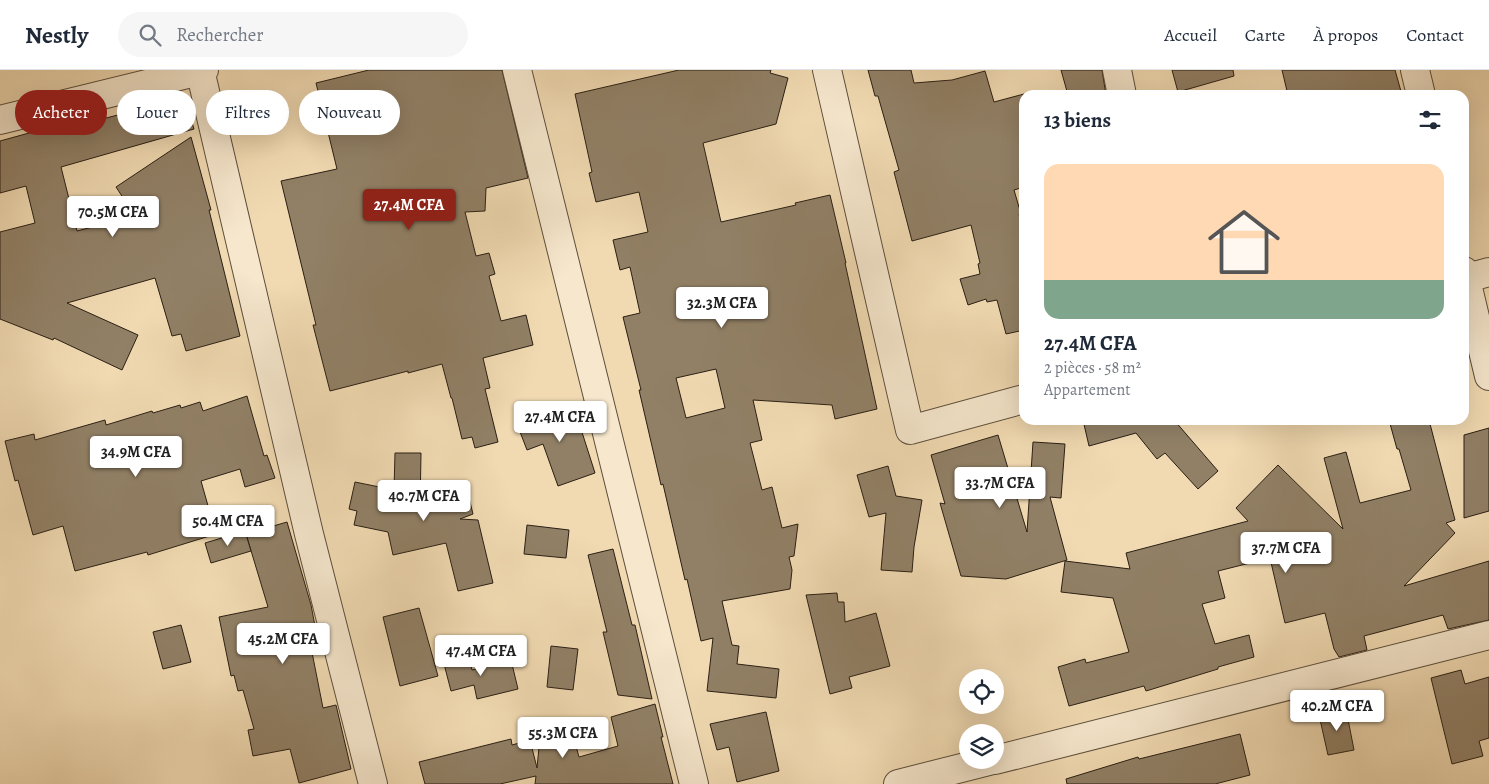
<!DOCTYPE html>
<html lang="fr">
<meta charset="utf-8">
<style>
body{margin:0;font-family:Alegreya,serif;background:#f6f6f7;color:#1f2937;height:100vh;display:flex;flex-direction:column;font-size:19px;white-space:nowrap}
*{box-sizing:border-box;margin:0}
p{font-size:16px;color:#747a83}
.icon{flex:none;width:28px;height:28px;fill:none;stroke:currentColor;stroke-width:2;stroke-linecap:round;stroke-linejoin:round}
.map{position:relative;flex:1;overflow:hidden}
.panel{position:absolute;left:1019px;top:20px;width:450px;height:335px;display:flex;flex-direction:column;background:#fff;border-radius:15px;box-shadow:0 5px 20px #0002}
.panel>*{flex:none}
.hud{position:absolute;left:15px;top:20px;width:475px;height:45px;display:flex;gap:10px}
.tools{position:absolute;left:959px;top:599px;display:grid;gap:10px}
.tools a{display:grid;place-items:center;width:45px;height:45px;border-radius:50%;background:#fff;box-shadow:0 5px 20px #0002;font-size:25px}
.price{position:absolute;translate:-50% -42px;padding:0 11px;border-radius:5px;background:#fff;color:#222;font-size:16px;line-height:32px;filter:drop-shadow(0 1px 2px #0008)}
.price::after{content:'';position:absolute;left:50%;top:30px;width:15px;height:11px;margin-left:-8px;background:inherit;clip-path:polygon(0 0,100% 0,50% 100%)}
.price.current{background:#8f2418;color:#fff}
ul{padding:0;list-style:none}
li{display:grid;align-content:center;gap:10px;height:265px;padding:0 25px}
li span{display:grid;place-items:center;height:155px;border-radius:15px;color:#555}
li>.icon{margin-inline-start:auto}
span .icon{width:90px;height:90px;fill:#fffc;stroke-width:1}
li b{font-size:21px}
h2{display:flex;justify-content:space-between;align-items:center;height:60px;padding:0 25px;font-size:21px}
.chip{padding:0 18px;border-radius:22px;background:#fff;box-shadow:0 5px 20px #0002;font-size:18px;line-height:45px}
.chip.current{background:#8f2418;color:#fff}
header{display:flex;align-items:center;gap:30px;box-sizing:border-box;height:70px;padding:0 25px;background:#fff;border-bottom:1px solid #e0e1e3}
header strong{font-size:24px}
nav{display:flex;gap:28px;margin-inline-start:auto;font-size:18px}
.search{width:350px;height:45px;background:#f6f6f7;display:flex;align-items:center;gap:12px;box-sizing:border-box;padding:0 18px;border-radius:28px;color:#747a83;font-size:19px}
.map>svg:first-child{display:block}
</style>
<header>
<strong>Nestly</strong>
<div class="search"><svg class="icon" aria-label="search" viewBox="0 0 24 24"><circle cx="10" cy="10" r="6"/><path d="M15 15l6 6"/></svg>Rechercher</div>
<nav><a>Accueil</a><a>Carte</a><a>À propos</a><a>Contact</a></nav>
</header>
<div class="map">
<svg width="1489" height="714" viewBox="0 0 1489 714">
<rect width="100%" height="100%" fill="#f1dab2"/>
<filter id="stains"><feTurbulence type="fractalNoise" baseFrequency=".004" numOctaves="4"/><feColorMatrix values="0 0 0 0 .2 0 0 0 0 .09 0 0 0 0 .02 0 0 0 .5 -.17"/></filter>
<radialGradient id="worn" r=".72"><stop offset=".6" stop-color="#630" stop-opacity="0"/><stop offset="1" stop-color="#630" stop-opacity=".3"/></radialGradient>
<g fill="#918066" stroke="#2a1f14" fill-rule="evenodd">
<path d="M369,0h133l26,108 -42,10 -1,23 -20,1 11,44 13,-3 6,21 -6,2 12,45 25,-6 7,30 -50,13 7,30 -5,1 13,53 -23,6 -3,-11 -10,2 -10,-41h-1l-9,-34 -34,9v-2l-78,20 -17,-66h3l-35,-144 56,-12 -21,-86z"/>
<path d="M679,0h92l-1,3 18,5 -12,46 -73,19 18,79 75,-17 -1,-2 35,-8 16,68h-1l32,146 -42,10 -3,-14 -79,-5 9,40 -12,3 12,47 10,-3 10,41 16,-4 -4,32 -5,1 3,13 -2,19 -68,12 10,44 7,1 -2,18 42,5 -3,29 -69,-7 6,-53 -12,3 -14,-62 -2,1 -22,-96 -2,1 -22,-95h2l-18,-73 17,-4 -10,-46 -10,3 -7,-30 35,-8 -9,-40 -43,10 -7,-29 3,-1 -17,-78zM716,299l9,39 -39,10 -10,-40z"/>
<path d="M868,0h43l3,13 38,-3 33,-9 9,31 30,-8v93l-10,3 7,24h-2l5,20v96l-18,4 -9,-34 -10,2 -1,-3 -18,6 -8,-26 20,-5 -2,-10 2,-1 -9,-38 -59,16 -18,-69 5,-2 -21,-74h-3z"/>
<path d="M1061,0h41l4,25h-38z"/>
<path d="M1172,0h61l1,6 -56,16z"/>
<path d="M1282,0h113l7,25h-114z"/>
<path d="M185,29l9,30 -133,38 16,64 58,-15 -19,-29 75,-50 20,73h-2l31,126 -54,15 -5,-17 -9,2 -17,-58 -88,25 71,32 -16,35 -68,-32 -1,2 -53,-21v-87l35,-9 -9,-37 -26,7v-52l40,-11 1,3 42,-12v3l58,-15 1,2z"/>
<path d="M247,326l17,60 3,-1 8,23 -30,9 -5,-18 -39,12 15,53 -68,21 -1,-3 -72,19 -12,-45 -30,9 -15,-55 -3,1 -10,-40 29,-7 1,6 70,-20 1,5 46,-14 1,2 27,-8 1,3 19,-6 3,9z"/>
<path d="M573,334l22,69 -37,13 -15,-42 -16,6 -10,-26z"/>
<path d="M1083,350h91l44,51 -20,18 -33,-36 -8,6 -21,-26 -47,13z"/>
<path d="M1389,350h40l26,100 -9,3 9,10 -51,53 85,-25v59l-41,9 -5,-14 -79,21 3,14 -28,7 -5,-8 -9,-36 -40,10 -15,-65 -52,13 7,27 -23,6 13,40 34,-9 5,22 -36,10v2l-72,22 -2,-5 -75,20 -11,-39 27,-8 1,4 43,-11 -16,-54 -52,-6 4,-31 65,8 -4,-16 122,-32 -12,-13 42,-43 65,64 -19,-71 22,-6 14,51 51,-13 -12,-41h-2z"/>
<path d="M1489,358v83l-25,7v-83z"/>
<path d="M998,365l29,97 6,-90 32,2 -4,54 -11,-1 17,63 -61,19 -45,-3 -21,-73 5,1 -14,-49z"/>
<path d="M395,383h26l-1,54 48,-13 5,20 -13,5 18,1 15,63 -35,8 -12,-48 -53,12 -5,-23 -34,-7 3,-14 -8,-2 6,-27 39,8z"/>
<path d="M888,396l8,30 26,4 -8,47 -2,25 -31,-2 5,-57 -17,4 -12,-42z"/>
<path d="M287,452l24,83 4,21 -8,1 16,81 13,-3 15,64 -52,14 -9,-34 -37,7 -5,-26 6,-1 -11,-39 -5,1 -4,-16 -3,1 -12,-59 49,-10 -22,-73z"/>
<path d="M527,455l42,5 -3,28 -42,-4z"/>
<path d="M245,461l6,20 -40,12 -6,-20z"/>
<path d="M613,479l19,76h3l17,74 -34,-4 -15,-63h4l-19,-77z"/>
<path d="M837,523l1,9h6l1,20 31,-9 14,53 -41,11 3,11 -22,6 -24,-99z"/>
<path d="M419,538l19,68 -38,10 -17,-69z"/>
<path d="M181,555l10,37 -28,7 -10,-37z"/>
<path d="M551,576l27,3 -5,41 -26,-3z"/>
<path d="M468,584l4,16 39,-10 7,29 -41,10 -3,-14 -23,6 -8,-31z"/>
<path d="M1461,600l4,14 24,-7v61l-10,3 4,15 -31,8 -21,-86z"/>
<path d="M655,634l8,33h-2l12,47h-138l1,-8 -36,8h-75l-6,-22 92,-23 1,6 18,-5 7,28 3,-31 31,-9 8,29 39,-11 -7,-29z"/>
<path d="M1346,639l8,41 -26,5 -9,-40z"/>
<path d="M766,642l13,59 -42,11 -8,-35 -12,3 -7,-26z"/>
<path d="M1240,664l10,41 -35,9h-148l-1,-5 72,-22 1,2z"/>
</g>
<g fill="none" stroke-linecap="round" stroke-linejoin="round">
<g stroke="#5c4e3c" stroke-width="30">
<g id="street">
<path d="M200,0l109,464 64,250"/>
<path d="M517,0l177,714"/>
<path d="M827,0l83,360 114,-31"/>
<path d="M1117,0l5,25"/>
<path d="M1415,0l6,25"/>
<path d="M0,50l204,-50"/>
<path d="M1464,201l25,105"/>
<path d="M1464,209l25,-7"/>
<path d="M995,690l494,-125"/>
<path d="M898,714l95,-24"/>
</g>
</g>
<use href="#street" stroke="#f6e7cd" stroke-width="28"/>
</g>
<rect width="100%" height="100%" filter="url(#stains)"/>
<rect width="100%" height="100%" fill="url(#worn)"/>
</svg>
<div class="tools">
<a><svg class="icon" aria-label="locate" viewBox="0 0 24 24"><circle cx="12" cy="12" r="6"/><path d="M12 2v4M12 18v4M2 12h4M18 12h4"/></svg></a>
<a><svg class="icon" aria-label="layers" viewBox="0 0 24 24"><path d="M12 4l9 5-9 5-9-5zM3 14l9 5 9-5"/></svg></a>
</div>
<b class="price current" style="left:409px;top:161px">27.4M CFA</b>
<b class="price" style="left:113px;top:168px">70.5M CFA</b>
<b class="price" style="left:722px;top:259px">32.3M CFA</b>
<b class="price" style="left:560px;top:373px">27.4M CFA</b>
<b class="price" style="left:136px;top:408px">34.9M CFA</b>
<b class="price" style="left:1000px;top:439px">33.7M CFA</b>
<b class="price" style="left:424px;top:452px">40.7M CFA</b>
<b class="price" style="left:228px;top:477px">50.4M CFA</b>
<b class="price" style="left:1286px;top:504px">37.7M CFA</b>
<b class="price" style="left:283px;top:595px">45.2M CFA</b>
<b class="price" style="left:481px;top:607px">47.4M CFA</b>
<b class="price" style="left:1337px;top:662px">40.2M CFA</b>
<b class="price" style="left:563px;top:689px">55.3M CFA</b>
<div class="hud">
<a class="chip current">Acheter</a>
<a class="chip">Louer</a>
<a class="chip">Filtres</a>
<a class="chip">Nouveau</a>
</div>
<section class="panel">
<h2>13 biens<svg class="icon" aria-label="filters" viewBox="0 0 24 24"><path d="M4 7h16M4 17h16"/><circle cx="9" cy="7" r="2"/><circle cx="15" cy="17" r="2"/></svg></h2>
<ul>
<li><span style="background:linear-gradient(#ffd9b3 75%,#7fa58c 0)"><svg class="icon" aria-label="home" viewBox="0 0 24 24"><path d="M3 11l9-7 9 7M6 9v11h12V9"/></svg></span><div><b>27.4M CFA</b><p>2 pièces · 58 m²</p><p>Appartement</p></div></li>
</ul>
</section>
</div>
